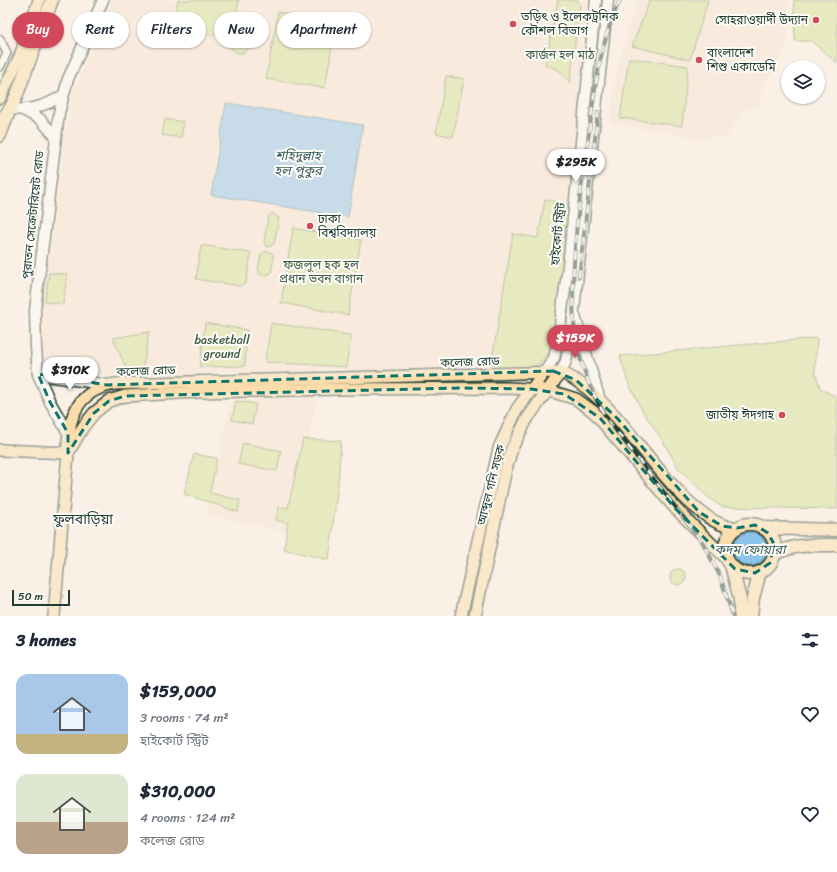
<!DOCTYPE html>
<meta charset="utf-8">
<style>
body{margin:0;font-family:Sriracha,"Noto Sans Bengali",sans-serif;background:#f6f6f7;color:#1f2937;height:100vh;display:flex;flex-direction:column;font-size:15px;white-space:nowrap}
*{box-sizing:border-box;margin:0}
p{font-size:13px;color:#747a83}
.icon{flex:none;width:22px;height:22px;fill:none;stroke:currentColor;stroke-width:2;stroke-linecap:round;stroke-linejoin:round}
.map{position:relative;height:616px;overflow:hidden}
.drawer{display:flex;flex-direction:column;background:#fff;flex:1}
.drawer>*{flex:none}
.top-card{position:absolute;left:12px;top:12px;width:400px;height:36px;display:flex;gap:8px}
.buttons{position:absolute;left:781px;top:60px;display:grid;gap:8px}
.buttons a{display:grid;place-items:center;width:44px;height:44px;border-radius:50%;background:#fff;box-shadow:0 1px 3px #0004;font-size:20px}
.scale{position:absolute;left:12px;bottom:10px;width:58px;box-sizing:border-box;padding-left:4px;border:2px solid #1f3d34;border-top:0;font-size:11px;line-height:14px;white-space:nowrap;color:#1f3d34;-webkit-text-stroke:3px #fdfcf7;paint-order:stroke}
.price{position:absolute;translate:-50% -34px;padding:0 9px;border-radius:14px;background:#fff;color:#222;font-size:13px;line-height:26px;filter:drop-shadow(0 1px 2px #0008)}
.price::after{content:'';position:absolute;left:50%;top:24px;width:12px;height:9px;margin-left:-6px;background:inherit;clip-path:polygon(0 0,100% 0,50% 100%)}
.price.current{background:#d1495b;color:#fff}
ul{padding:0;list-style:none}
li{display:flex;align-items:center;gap:12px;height:100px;padding:0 16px}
li span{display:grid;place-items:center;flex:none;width:112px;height:80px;border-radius:12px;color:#555}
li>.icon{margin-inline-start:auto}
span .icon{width:48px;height:48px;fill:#fffc;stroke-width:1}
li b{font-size:17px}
h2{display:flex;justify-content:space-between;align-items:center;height:48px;padding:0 16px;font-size:17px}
.chip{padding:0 14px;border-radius:18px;background:#fff;box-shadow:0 1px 3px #0004;font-size:14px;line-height:36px}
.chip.current{background:#d1495b;color:#fff}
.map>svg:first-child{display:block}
</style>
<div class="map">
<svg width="837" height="616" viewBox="0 0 837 616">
<rect width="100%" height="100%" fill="#faf0e5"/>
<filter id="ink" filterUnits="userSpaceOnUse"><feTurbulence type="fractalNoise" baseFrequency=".025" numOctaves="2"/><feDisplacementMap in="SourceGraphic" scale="8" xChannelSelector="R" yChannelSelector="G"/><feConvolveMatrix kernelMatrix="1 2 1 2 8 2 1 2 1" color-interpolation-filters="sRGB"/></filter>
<g filter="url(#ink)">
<g fill="#f7e2d0">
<path d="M112,0h482l-44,358 -9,10 -147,4 -76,-4 -2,34 -25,131 -85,-19 31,-142 -104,6 -90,-11 -2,-50 23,-176 9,-47z"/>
<path d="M639,0h150l-2,45 -27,50v11l-19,5 -13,25 -30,2 -88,-15 6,-49 16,-59z"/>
</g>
<g fill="#d0df92" stroke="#788e63">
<path d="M178,0h61l-4,22 -10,11 -14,2 -39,-8z"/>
<path d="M558,0h20l2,4 -10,79c-9,-12 -10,-14 -25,-18z"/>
<path d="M650,0h58l-18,60 -58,-14z"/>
<path d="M794,0h43v63l-26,-22h-16z"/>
<path d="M278,12l58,10 -11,66 -59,-9z"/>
<circle cx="240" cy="42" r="11"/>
<path d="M629,58l59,8 -6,60 -62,-8z"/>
<path d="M446,76l18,3 -11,58 -17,-4z"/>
<path d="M165,119l19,3 -3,16 -19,-3z"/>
<path d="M545,199l26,6 -14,117 -6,29 -18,18 -43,2 23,-137 25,4z"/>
<path d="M272,213l7,5 -5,26 -5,3 -3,-1 -2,-5 4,-24z"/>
<path d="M293,228l68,12 -13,75 -67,-12z"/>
<path d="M201,245l50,8 -5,30 -6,3 -44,-7z"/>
<path d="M266,251l6,2 2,5 -3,15 -6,3 -5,-2 -2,-5 3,-14z"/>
<path d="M49,273l18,1 -4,30 -18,-2z"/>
<path d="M205,323l42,7 -2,36 -45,1z"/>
<path d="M271,323l80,12 -5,32 -81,-5z"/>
<path d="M149,332l-6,35 -17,1 -13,-30z"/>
<path d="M817,338l-2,35 6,16 16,8v112l-115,-2 -13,-9 -30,-29 -18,-31 -18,-26 -16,-32 -7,-24z"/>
<path d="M236,401l20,3 -4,20 -20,-4z"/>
<path d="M303,439l38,2 -3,43 -9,76 -45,-11 4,-26 -12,-3 3,-13 9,1z"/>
<path d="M243,443l38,8 -4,20 -39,-7z"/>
<path d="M194,454l23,4 -7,35 30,7 -2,12 -54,-18z"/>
<circle cx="678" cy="577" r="8"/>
</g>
<g fill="#8bc3ea" stroke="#608da1">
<path d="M226,103l137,22 -15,92 -137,-22z"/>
<circle cx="750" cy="549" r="17"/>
</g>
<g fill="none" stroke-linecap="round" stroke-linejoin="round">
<g stroke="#1f3d34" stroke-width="10">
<path id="street" d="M0,39l7,14 -7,14"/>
</g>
<g stroke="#1f3d34" stroke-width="13">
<g id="secondary">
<path d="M10,109c20,2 35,-3 52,-13"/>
<path d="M23,110l17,9 15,17"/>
<path d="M575,316l25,84"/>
<path d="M545,371l9,-13 4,-18 10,-74 28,-266"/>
<path d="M561,372l5,-11 6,-33 36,-328"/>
<path d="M38,374c23,6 46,6 69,11"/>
<path d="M68,433l-18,-31 -12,-28 -2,-26 -1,-38 24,-197 9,-34 35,-79"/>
</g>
</g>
<g stroke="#1f3d34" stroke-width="14">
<g id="primary">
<path d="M0,98l20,-42 19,-56"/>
<path d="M0,136l9,-23"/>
<path d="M0,450l68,3"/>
<path d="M68,453l15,-26 11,-14 15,-12 16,-5 74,-4 141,-3 168,-1 39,2 29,9 18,13 80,95 53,52"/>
<path d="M54,616l14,-163c-1,-35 9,-63 47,-69l446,-12c22,10 40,28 56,46 27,30 78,109 120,110"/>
<path d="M461,616l38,-168 18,-39 28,-38"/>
<path d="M475,616l30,-143 7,-25 15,-29 34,-47"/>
</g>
</g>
<g stroke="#1f3d34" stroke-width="15">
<g id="highway">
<path d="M0,122l10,-13 6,-12 36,-97"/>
<circle cx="750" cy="549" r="25"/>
<path d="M763,528l74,2"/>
<path d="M774,554c20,-10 41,-9 63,-9"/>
<path d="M731,565l9,34v17"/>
<path d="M751,616l2,-18 7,-26"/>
</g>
</g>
<use href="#street" stroke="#fdfcf7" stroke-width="7"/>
<use href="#secondary" stroke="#fdfcf7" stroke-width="10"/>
<use href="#primary" stroke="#fbddab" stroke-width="11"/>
<use href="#highway" stroke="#fbddab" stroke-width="12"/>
<g stroke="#1f3d34" stroke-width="4">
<g id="rail">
<path d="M620,0c-20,41 -25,88 -31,133 -9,62 -19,127 -15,190 2,31 17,71 34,97l95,123 17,33 13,40"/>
<path d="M579,277l19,-165"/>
</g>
</g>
<use href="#rail" stroke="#fdfcf7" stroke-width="2.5" stroke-dasharray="8" stroke-linecap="butt"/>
</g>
</g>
<path d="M0 0H837V616H0ZM553,371l23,9 41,38 82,94 23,14 15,2 18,-3 13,8 6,11 -4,19 -15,10 -20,-4 -61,-62 -74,-89 -36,-24 -33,-5 -72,-1 -334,8 -16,5 -15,12 -26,40v-20l-18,-31 -12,-28 69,11z" fill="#faf0e5" fill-opacity=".55" fill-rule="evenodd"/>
<path fill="none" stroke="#0f766e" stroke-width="3" stroke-dasharray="8 5" stroke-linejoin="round" d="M553,371l23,9 41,38 82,94 23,14 15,2 18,-3 13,8 6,11 -4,19 -15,10 -20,-4 -61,-62 -74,-89 -36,-24 -33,-5 -72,-1 -334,8 -16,5 -15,12 -26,40v-20l-18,-31 -12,-28 69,11z"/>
<g fill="#d1495b" stroke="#fdfcf7" stroke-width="1.5">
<circle cx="816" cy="20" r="4"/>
<circle cx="513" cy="24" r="4"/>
<circle cx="699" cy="60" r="4"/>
<circle cx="310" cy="226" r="4"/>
<circle cx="782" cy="415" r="4"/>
</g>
<g text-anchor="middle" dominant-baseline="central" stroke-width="4" stroke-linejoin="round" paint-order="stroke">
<g font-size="12" fill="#1f3d34" stroke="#fdfcf7" text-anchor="start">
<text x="521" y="17">তড়িৎ ও ইলেকট্রনিক<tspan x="521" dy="14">কৌশল বিভাগ</tspan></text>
<text x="808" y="20" text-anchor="end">সোহরাওয়ার্দী উদ্যান</text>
<text x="707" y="53">বাংলাদেশ<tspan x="707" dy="14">শিশু একাডেমি</tspan></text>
<text x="318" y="219">ঢাকা<tspan x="318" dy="14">বিশ্ববিদ্যালয়</tspan></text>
<text x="774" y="415" text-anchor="end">জাতীয় ঈদগাহ</text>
</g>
<g font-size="12" fill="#425d47" stroke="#fdfcf7">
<text x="560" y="55">কার্জন হল মাঠ</text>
<text x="321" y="265">ফজলুল হক হল<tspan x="321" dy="14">প্রধান ভবন বাগান</tspan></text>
<text x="222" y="340">basketball<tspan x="222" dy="14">ground</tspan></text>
</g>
<g font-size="12" fill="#1f3d34" stroke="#fdfcf7">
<text transform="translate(33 215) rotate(-84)">পুরাতন সেক্রেটারিয়েট রোড</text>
<text transform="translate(558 234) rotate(-84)">হাইকোর্ট স্ট্রিট</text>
<text transform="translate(470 362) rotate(-2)">কলেজ রোড</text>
<text transform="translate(146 371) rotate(-2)">কলেজ রোড</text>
<text transform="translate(491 485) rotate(-76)">আব্দুল গনি সড়ক</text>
</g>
<g font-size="13" font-style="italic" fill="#3a5e62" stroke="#fdfcf7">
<text x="298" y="155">শহিদুল্লাহ<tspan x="298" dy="15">হল পুকুর</tspan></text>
<text x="750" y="549">কদম ফোয়ারা</text>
</g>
<g font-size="14" fill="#1f3d34" stroke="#fdfcf7">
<text x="83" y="519">ফুলবাড়িয়া</text>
</g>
</g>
</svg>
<div class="buttons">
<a><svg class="icon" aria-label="layers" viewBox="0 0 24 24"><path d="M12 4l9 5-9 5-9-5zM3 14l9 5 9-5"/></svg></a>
</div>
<div class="scale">50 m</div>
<b class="price" style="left:576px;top:183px">$295K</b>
<b class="price current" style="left:575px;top:359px">$159K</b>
<b class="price" style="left:70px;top:391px">$310K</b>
<div class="top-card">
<a class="chip current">Buy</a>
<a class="chip">Rent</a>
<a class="chip">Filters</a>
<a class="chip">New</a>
<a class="chip">Apartment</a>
</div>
</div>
<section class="drawer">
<h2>3 homes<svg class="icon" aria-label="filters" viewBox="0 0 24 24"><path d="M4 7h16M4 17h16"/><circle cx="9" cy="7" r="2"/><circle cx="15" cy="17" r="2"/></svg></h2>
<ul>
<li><span style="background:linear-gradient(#a9c7e8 75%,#c2b280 0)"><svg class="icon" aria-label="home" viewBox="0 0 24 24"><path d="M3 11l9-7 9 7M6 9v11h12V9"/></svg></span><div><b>$159,000</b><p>3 rooms · 74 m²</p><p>হাইকোর্ট স্ট্রিট</p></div><svg class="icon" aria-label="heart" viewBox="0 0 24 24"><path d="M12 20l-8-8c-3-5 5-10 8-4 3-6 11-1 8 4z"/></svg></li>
<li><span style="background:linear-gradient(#dfe7d0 60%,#b9a48a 0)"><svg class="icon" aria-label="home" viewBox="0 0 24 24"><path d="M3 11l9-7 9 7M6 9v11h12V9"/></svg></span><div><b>$310,000</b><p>4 rooms · 124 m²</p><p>কলেজ রোড</p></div><svg class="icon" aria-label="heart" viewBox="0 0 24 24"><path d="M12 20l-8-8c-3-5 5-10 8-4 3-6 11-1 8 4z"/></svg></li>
</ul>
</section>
